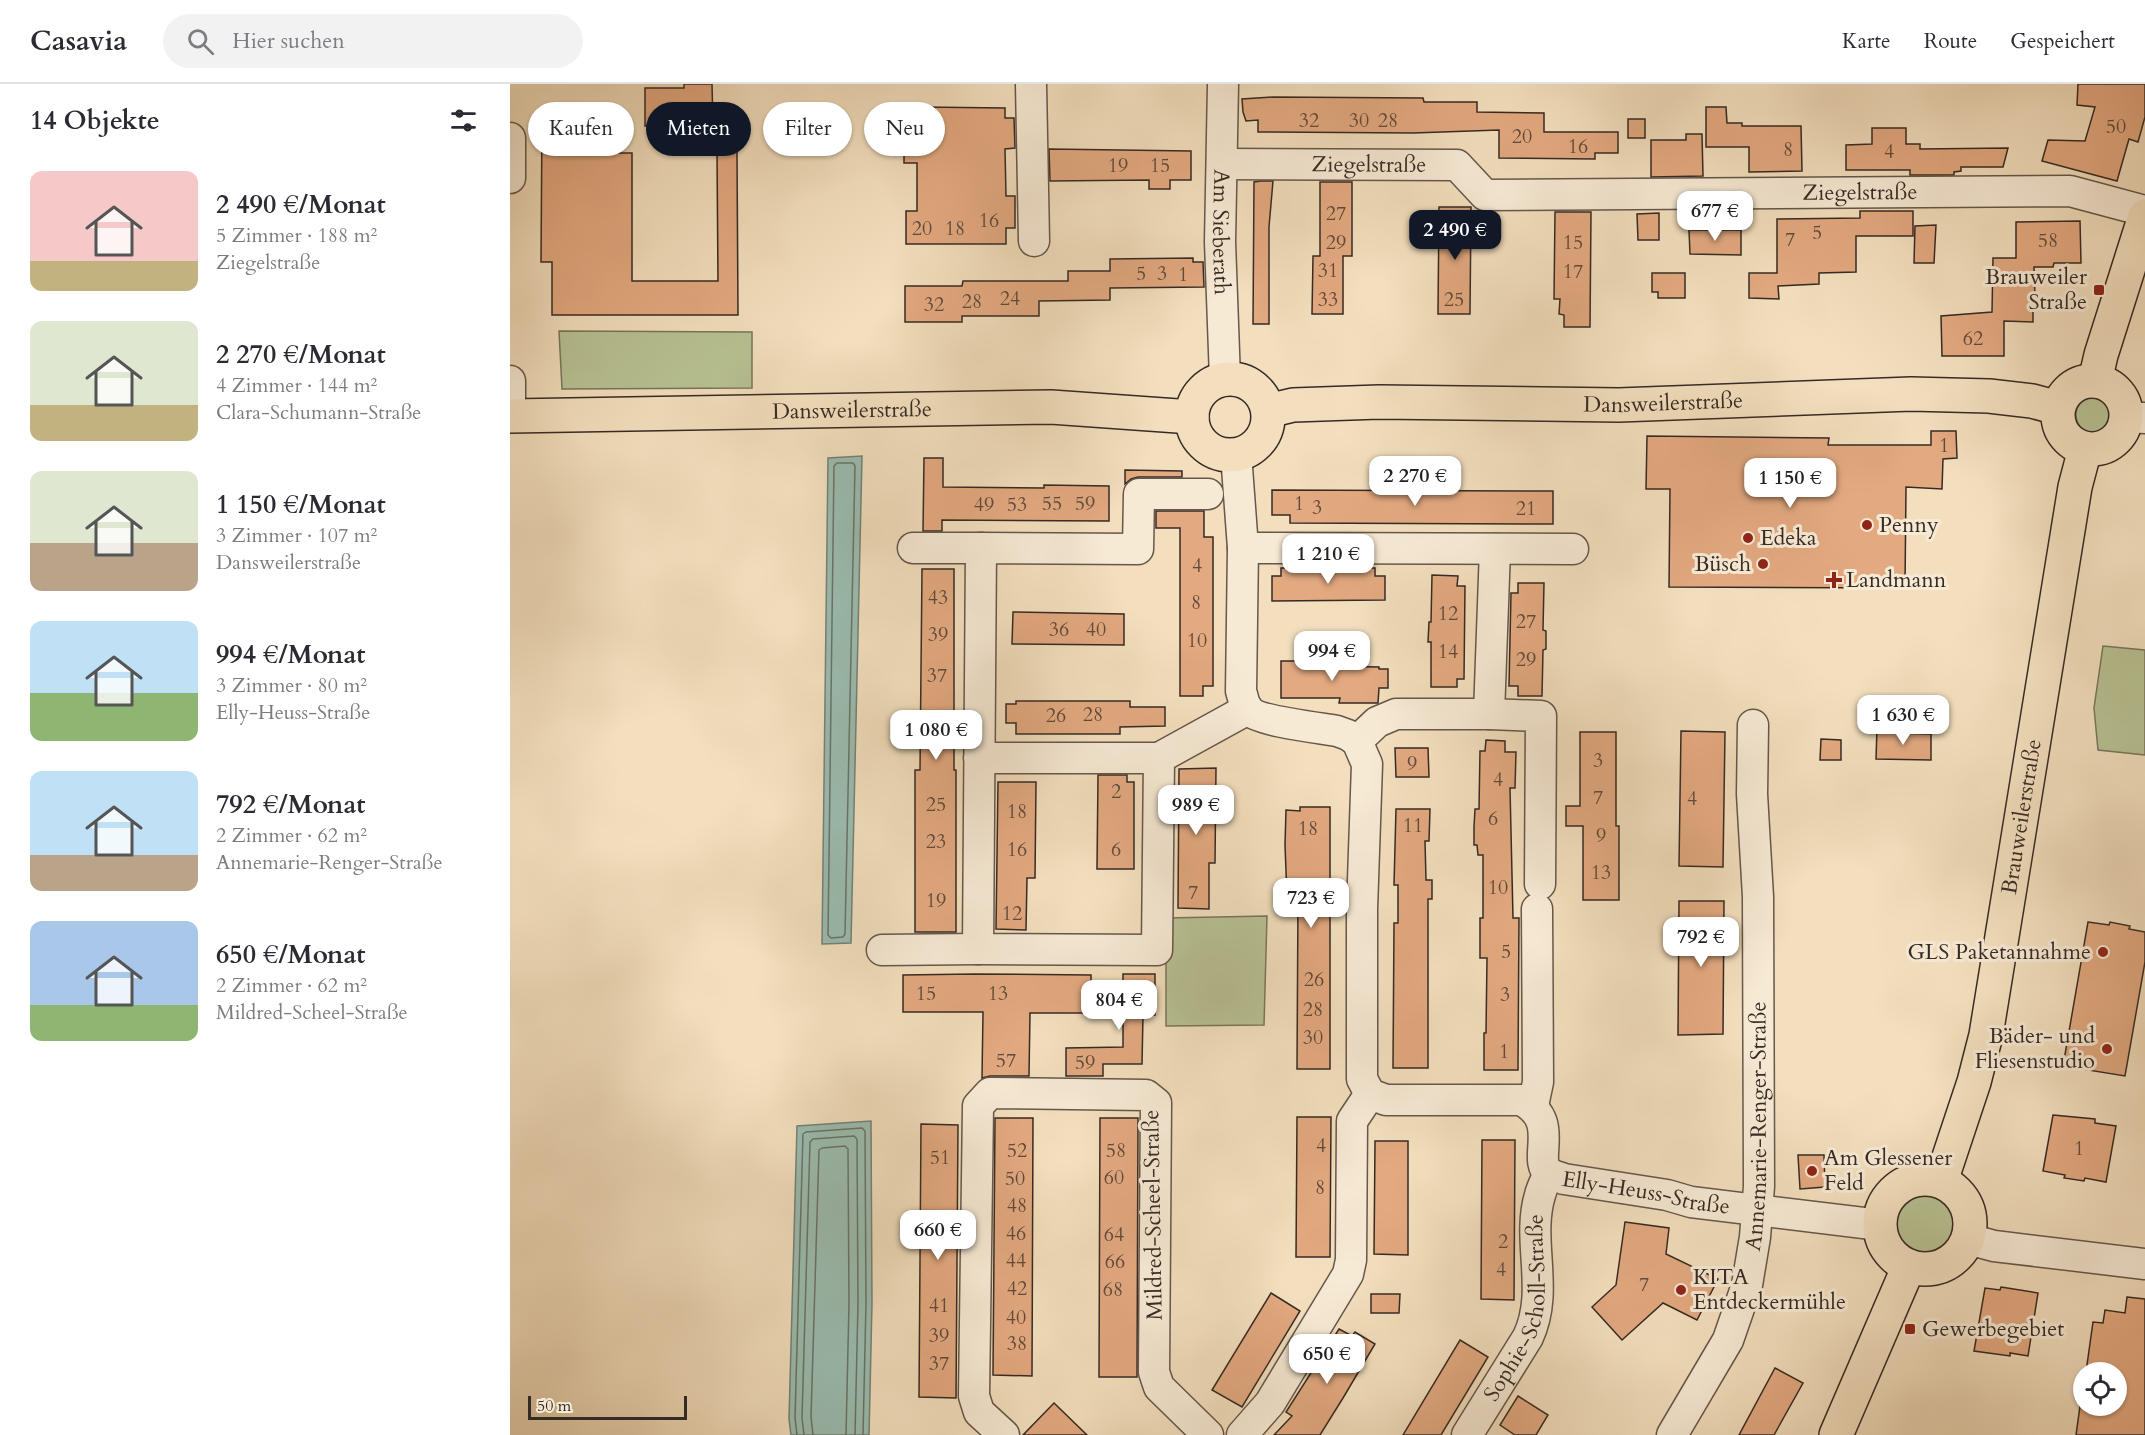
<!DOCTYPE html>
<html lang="de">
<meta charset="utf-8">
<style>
body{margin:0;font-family:Cardo,serif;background:#f2f2f3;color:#2b2b33;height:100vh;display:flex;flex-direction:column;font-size:22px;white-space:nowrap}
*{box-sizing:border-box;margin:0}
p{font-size:20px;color:#7c7c81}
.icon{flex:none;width:33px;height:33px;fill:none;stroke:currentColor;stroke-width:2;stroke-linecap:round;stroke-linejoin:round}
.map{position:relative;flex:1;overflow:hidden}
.sheet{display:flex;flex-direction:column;background:#fff;width:510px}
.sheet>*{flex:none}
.hud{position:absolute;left:18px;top:18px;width:570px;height:54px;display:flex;gap:12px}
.tools{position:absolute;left:1563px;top:1278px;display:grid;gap:12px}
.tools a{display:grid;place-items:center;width:54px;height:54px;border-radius:50%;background:#fff;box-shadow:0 2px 4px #0004;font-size:30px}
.scale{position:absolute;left:18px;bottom:15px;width:159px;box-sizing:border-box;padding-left:6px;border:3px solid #362a24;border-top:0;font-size:16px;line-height:21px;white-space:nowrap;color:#362a24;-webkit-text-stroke:4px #f7ead5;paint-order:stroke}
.price{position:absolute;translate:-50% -51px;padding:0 14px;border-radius:12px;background:#fff;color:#222;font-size:20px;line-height:39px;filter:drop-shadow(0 2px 3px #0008)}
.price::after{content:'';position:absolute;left:50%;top:36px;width:18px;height:14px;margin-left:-9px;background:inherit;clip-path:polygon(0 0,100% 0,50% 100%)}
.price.selected{background:#111827;color:#fff}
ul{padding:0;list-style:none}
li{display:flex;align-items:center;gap:18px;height:150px;padding:0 30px}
li span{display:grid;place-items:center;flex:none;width:168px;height:120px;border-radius:12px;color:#555}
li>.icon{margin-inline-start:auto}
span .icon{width:72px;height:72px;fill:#fffc;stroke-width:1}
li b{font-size:26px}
h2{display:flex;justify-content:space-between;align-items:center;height:72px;padding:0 30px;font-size:26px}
.pill{padding:0 21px;border-radius:27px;background:#fff;box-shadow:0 2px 4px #0004;font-size:21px;line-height:54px}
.pill.selected{background:#111827;color:#fff}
header{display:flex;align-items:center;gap:36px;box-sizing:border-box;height:84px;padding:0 30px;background:#fff;border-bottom:2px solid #e1e1e2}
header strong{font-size:28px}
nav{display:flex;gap:33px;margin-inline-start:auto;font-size:21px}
.search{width:420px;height:54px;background:#f2f2f3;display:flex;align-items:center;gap:15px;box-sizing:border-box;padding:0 21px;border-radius:33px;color:#7c7c81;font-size:22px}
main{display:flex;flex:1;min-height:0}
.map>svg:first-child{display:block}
</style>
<header>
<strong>Casavia</strong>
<div class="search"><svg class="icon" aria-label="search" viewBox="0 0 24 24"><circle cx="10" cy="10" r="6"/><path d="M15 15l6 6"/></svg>Hier suchen</div>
<nav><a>Karte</a><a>Route</a><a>Gespeichert</a></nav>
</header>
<main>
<section class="sheet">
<h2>14 Objekte<svg class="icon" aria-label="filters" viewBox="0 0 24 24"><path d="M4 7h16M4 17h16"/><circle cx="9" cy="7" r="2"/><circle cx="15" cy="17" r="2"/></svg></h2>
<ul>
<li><span style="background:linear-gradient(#f6c9c9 75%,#c2b280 0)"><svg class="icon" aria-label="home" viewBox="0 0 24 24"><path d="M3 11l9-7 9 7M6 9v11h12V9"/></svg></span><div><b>2 490 €/Monat</b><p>5 Zimmer · 188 m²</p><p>Ziegelstraße</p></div></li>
<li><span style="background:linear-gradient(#dfe7d0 70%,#c2b280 0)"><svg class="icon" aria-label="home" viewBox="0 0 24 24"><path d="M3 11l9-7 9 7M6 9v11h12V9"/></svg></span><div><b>2 270 €/Monat</b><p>4 Zimmer · 144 m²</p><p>Clara-Schumann-Straße</p></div></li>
<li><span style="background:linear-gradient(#dfe7d0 60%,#b9a48a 0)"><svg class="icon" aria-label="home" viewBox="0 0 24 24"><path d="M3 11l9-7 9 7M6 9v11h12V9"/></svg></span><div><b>1 150 €/Monat</b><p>3 Zimmer · 107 m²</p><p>Dansweilerstraße</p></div></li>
<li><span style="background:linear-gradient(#bfe0f5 60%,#8fb573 0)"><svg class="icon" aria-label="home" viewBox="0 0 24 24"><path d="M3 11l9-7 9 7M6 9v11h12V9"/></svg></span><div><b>994 €/Monat</b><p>3 Zimmer · 80 m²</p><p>Elly-Heuss-Straße</p></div></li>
<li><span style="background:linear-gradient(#bfe0f5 70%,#b9a48a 0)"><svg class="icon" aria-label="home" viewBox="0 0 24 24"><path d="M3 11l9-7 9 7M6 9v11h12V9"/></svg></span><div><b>792 €/Monat</b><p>2 Zimmer · 62 m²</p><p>Annemarie-Renger-Straße</p></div></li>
<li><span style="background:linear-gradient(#a9c7e8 70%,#8fb573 0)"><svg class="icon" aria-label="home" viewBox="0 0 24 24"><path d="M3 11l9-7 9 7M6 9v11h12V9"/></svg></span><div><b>650 €/Monat</b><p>2 Zimmer · 62 m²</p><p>Mildred-Scheel-Straße</p></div></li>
</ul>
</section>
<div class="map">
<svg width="1635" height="1351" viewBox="0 0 1635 1351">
<rect width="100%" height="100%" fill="#f3dfbe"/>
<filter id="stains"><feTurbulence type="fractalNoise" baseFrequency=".00333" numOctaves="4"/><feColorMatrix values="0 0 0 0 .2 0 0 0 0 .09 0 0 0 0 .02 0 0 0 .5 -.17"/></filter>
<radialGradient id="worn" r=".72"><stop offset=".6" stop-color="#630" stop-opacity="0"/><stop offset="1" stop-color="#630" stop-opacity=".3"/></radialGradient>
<g fill="#b8c294" stroke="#77765c" stroke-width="1.5">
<path d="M49,247l193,1v56l-190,1z"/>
<circle cx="1584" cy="331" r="18"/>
<path d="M1593,562l42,4v105l-47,-5 -4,-42z"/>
<path d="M757,832l-3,109 -98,1v-108z"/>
<circle cx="1414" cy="1139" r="34"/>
</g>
<g fill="#9bbdb1" stroke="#738279" stroke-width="1.5">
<path d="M352,372l-11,487 -29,1 6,-486z"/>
<path d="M361,1037l1,182 -3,132h-78l-2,-16 8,-293z"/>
</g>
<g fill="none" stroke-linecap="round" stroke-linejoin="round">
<g stroke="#68746a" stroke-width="1.5">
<path d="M327,379h16l2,3 -10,468 -2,3 -12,1 -3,-3 6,-469z"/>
<path d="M287,1351l-2,-17 8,-284 3,-2 56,-4 3,3 1,172 -3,132"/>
<path d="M294,1351l-2,-17 8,-276 3,-3 41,-3 3,3 1,164 -3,132"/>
<path d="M303,1351l-2,-18 8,-267 3,-2 23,-2 3,3 1,154 -3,132"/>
</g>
</g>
<g fill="#e3a980" stroke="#362a24" stroke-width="1.5">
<path d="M174,0h28l1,41 -68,1v-38h39z"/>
<path d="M1568,0h67v33l-7,25 -9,-3 -12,42 -75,-20 6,-21 37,1 10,-34 -18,-2z"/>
<path d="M763,13l150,1 1,4h53v10l67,1v19h74v21h-23v6l-96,-1v-28l-86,3 -155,-1v-12l-12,1 -3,-9 -1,-13z"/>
<path d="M412,23l83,1v10h9l1,30 -10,1 1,47h9v32h-9v16h-100v-33h11v-48h-13v-31h18z"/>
<path d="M1196,23h20l1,16h15v3h59l1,45 -53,1v-25h-43z"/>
<path d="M32,35l71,1v33h19v128h86l-1,-128 20,-1 1,163h-186v-53h-11z"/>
<rect x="1118" y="35" width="17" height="19"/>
<path d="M1362,44h34v16h14v5l88,-1 -5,19h-42v4l-7,1v3h-44v-5h-64v-25l26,-1z"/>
<path d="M1176,50h16l1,42 -52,1v-37h35z"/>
<path d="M539,65l142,2v29h-21v9h-21v-9l-99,1z"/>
<path d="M751,97h12l-4,46v97h-16l1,-142z"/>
<path d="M810,98h32v74h-9v58h-31l1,-58h7z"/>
<path d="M929,123h32l-1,107h-32z"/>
<path d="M1350,127h53v25h-57v36l-37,1v11l-41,2 1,13 -30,-1v-25h28v-54l83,-1z"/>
<path d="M1045,128h36l-1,115h-26v-12l-5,-1 1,-15h-6z"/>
<path d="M1149,129v27h-21l-1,-26z"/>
<path d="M1570,137l1,42h-27l-1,4h-19l1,30h-2v25l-29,-1v35h-62l-1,-40 51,-4 1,-54h23v-36z"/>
<path d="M1426,141l-2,38h-20l1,-37z"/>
<path d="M1179,146h52v25l-51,-1z"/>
<path d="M683,174v4h10l1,25 -94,1v12l-71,1v15h-77v6h-57v-36h57l1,-5h105v-10h42v-12z"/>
<path d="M1142,189h33v25h-27v-6h-6z"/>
<path d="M1421,347h25l1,27 -14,1 -1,30 -36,-2 -1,101 -236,-1 1,-98h-24l1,-53 182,2 -1,7h103z"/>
<path d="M414,374h19v29l101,1v-3l65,1v35l-167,-1v11h-19z"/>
<path d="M615,386l57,1v6h-44l-7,2 -6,5z"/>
<path d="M762,406l281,1v33l-263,-1v-8h-18z"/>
<path d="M646,427h48v26h9v149h-10v10h-23v-168h-24z"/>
<path d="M771,484h94v8h10v24l-113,1v-25h9z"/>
<path d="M412,485h32v201h2v162h-41v-162h5z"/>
<path d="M922,491l26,1 -1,10h8l-1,93h-7v8h-26v-45h-3l1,-20h2z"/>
<path d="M1008,499h26l-1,47 3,1v18l-3,1 -1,46h-24v-10h-9l2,-93h7z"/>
<path d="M503,528l111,2v31l-112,-1z"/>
<path d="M771,577h39v5l59,1v2h9v19h-9l-1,15h-39l1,-5h-59z"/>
<path d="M506,617h114v6h35v19l-45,1v7h-104v-11h-10v-19h10z"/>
<path d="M1367,644h17v5l37,1v26l-55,-1z"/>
<path d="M1171,647l44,1 -2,135 -44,-1z"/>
<path d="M1070,648h36v94h3v74h-36v-74h-17v-20h14z"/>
<path d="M1311,655l20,1v20h-21z"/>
<path d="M976,656l19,1v11h11l-1,36h-5l3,130h6l-1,152h-34v-37h2l1,-75h-7v-40h3v-63h-5l-1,-10h-3v-18l1,-18h4l1,-58h5z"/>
<path d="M885,664h33l1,29h-33z"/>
<path d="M706,684l-1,95h-6v46l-31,-1 1,-139z"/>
<path d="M588,691h29v7h7v87h-37z"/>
<path d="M488,698h38l-1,96h-8l-1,52 -30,-1z"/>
<path d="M790,723h30v262h-33l1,-172h-11l-2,-52 1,-35 14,1z"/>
<path d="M886,725h34l-1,32h-4l1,39h6v19h-4v169h-35l1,-145h4v-38h-4z"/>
<path d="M1169,817h45l-1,133 -45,1z"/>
<path d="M1578,838l21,3 1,-3 20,4 -1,3 16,3v30l-20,114 -62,-10z"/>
<path d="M465,890l116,1v38h-61l-1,63h-39l-8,2 1,-66h-80v-37z"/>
<path d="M613,890h32v41l-12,1 -1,48h-39v12h-37v-28l57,-1z"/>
<path d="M1543,1031l42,4v4l21,3 -10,56 -21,-4 -1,3 -20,-3 1,-3 -22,-4z"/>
<path d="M787,1033h34l-1,140h-34z"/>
<path d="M485,1034h38l-1,258 -39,-1z"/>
<path d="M590,1034h38l-1,259h-38z"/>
<path d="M411,1040l37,1 -2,273 -37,-1z"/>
<path d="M972,1056h33l-1,160 -33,-1z"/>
<path d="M865,1057h33v114l-34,-1z"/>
<path d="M1288,1071h26l1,32 -25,2z"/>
<path d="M1115,1138l44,6 -3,26 52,25 -21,41 -34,-17 -41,37 -30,-33 24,-22z"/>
<path d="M1491,1203l37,6 -10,63 -18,-3v3l-36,-5 11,-63 15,2z"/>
<path d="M761,1209l29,18 -58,96 -30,-17z"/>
<path d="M861,1210h29l-1,19h-28z"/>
<path d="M1617,1213l18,2v136h-69l4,-29h36v-34h-30l7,-50 10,1 2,-13 20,3z"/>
<path d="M829,1245l13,7 3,-4 20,12 -32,54 -23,37h-46l18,-19 -6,-4z"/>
<path d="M950,1256l28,17 -47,78h-38z"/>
<path d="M1265,1284l28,15 -29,52h-35z"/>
<path d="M1008,1312l30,19 -12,20h-21l-15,-10z"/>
<path d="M544,1319l33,32h-64z"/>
</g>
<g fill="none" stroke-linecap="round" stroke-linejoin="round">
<g stroke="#65574a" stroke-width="33">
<g id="minor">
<path d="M521,0l3,157"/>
<path id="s1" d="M713,0l-3,158 5,137"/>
<path id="s2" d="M713,80l234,1 28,30 585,-4 75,20"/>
<path d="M0,94v-40"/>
<path d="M0,297v35"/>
<path d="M1616,333l19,1"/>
<path id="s3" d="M726,370l7,94 -2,143c2,6 3,14 7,19 10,11 72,18 89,21l11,4 9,6 10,23 -5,145v170l8,15 16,6h135c42,22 9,60 29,74 4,2 10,3 14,5l103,16 24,7 189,23"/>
<path d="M403,464h68"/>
<path d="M733,464l330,1"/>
<path d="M979,630l6,-165"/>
<path d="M847,657l20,-19 19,-8h93l52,2 -1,168"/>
<path d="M469,674h180l-2,192 -179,-1 3,-401 157,1 1,-55h69"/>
<path d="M649,674l89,-49"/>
<path d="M372,866l96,-1"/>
<path d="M1023,1022l5,-24 -1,-173"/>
<path d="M1458,1155l26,7 151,18"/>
<path d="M494,1351l-25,-23 -5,-16 4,-290 12,-13 156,2 10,8 -2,269 5,15 49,48"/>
<path d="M732,1351l28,-32 78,-129 3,-14 1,-139 18,-27"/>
<path id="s4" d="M957,1351l61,-98c22,-47 -2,-96 12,-142 2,-8 6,-15 9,-22"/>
<path id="s5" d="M1162,1351l56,-95 19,-55 8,-48 4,-51 -1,-289 -6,-103 1,-69"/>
</g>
</g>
<g stroke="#362a24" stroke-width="36">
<g id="major">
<circle cx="720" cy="333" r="38"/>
<path d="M1585,297l6,-26 44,-139"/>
<circle cx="1582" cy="331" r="34"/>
<path id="s6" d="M758,327l25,-6 86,-3 240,3 292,-11 78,2 43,5 26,7"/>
<path id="s7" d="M0,332l541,-9 141,10"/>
<circle cx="1415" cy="1140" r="45"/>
<path id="s8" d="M1431,1097l33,-99 12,-47 89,-548 10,-38"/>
<path d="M1326,1351l73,-169"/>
</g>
</g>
<use href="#minor" stroke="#f7ead5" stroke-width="30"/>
<use href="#major" stroke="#f3dfbe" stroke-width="33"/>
</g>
<g fill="#8f2418" stroke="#f7ead5" stroke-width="2">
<rect x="1583" y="200" width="12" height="12" rx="3"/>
<circle cx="1357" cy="441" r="6"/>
<circle cx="1238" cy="454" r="6"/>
<circle cx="1253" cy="480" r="6"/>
<path d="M1321 487h6v6h6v6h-6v6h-6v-6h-6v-6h6z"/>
<circle cx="1593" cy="868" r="6"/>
<circle cx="1597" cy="965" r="6"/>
<circle cx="1302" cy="1087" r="6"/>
<circle cx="1171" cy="1206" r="6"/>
<rect x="1394" y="1239" width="12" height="12" rx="3"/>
</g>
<g text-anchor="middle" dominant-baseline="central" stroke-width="6" stroke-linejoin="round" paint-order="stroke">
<g font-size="20" fill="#614a3b">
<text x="799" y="36">32</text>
<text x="849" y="36">30</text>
<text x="878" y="36">28</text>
<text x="1606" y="42">50</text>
<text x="1012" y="52">20</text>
<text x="1068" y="62">16</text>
<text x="1278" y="65">8</text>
<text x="1379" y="67">4</text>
<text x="608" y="81">19</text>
<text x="650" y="81">15</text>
<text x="826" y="129">27</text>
<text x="479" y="136">16</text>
<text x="412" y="144">20</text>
<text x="445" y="144">18</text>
<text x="1307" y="148">5</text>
<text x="1280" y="155">7</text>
<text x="1538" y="156">58</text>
<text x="826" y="158">29</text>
<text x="1063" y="158">15</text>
<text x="818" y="186">31</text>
<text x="1063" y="187">17</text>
<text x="631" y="189">5</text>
<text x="652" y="189">3</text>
<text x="673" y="190">1</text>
<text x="500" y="214">24</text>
<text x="818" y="215">33</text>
<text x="944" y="215">25</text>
<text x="462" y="217">28</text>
<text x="424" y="220">32</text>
<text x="1463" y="254">62</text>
<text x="1434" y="361">1</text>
<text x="542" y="419">55</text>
<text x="575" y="419">59</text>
<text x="789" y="419">1</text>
<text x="474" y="420">49</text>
<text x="507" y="420">53</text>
<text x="807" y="423">3</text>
<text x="1016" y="424">21</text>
<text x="687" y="481">4</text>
<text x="428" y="513">43</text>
<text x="686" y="518">8</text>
<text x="938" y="529">12</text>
<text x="1016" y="537">27</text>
<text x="549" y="545">36</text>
<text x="586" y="545">40</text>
<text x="428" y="550">39</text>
<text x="687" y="556">10</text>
<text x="938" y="567">14</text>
<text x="1016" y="575">29</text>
<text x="427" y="591">37</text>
<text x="583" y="630">28</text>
<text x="546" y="631">26</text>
<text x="1088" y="676">3</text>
<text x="902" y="679">9</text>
<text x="988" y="695">4</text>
<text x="606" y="707">2</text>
<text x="1088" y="713">7</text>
<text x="1182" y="714">4</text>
<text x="426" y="720">25</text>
<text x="507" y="727">18</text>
<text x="983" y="734">6</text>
<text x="903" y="741">11</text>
<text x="798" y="744">18</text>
<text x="1091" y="751">9</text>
<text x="426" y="757">23</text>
<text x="507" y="765">16</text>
<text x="606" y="765">6</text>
<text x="1091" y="788">13</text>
<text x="988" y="803">10</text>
<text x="683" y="808">7</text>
<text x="426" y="816">19</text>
<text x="502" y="829">12</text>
<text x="996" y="867">5</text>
<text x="804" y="895">26</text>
<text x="416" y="909">15</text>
<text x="488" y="909">13</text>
<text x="995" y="910">3</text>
<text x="803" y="925">28</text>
<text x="803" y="953">30</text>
<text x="994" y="967">1</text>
<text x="496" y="976">57</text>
<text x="575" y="978">59</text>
<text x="811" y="1061">4</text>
<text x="1569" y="1064">1</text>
<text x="507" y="1066">52</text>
<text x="606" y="1066">58</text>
<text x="430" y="1073">51</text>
<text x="604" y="1093">60</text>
<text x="505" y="1094">50</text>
<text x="810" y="1103">8</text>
<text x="507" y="1121">48</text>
<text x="506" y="1149">46</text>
<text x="604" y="1150">64</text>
<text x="993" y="1157">2</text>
<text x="506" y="1176">44</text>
<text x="605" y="1177">66</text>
<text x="991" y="1185">4</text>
<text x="1134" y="1200">7</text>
<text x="507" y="1204">42</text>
<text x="603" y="1205">68</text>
<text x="429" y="1221">41</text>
<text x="506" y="1233">40</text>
<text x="429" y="1251">39</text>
<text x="507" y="1259">38</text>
<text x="429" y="1279">37</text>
</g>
<g font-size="22" fill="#362a24" stroke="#f7ead5">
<text stroke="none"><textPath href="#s2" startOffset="146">Ziegelstraße</textPath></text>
<text stroke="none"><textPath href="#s2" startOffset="650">Ziegelstraße</textPath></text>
<text stroke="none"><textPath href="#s1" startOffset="148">Am Sieberath</textPath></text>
<text stroke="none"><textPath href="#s6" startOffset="396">Dansweilerstraße</textPath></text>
<text stroke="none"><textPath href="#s7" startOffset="342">Dansweilerstraße</textPath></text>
<text stroke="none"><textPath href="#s8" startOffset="374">Brauweilerstraße</textPath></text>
<text stroke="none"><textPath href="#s5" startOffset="328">Annemarie-Renger-Straße</textPath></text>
<text stroke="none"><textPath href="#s3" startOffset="1065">Elly-Heuss-Straße</textPath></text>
<text transform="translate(643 1131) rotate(-91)">Mildred-Scheel-Straße</text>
<text stroke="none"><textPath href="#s4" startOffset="141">Sophie-Scholl-Straße</textPath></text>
</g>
<g font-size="22" fill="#362a24" stroke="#f7ead5" text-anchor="start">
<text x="1577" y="193" text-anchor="end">Brauweiler<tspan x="1577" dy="25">Straße</tspan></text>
<text x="1369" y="441">Penny</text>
<text x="1250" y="454">Edeka</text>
<text x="1241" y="480" text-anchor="end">Büsch</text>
<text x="1336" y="496">Landmann</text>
<text x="1581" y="868" text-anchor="end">GLS Paketannahme</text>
<text x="1585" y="952" text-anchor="end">Bäder- und<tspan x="1585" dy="25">Fliesenstudio</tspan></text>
<text x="1314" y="1074">Am Glessener<tspan x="1314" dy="25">Feld</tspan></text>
<text x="1183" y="1193">KITA<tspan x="1183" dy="25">Entdeckermühle</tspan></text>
<text x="1412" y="1245">Gewerbegebiet</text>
</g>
</g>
<rect width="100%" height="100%" filter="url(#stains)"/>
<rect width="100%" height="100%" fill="url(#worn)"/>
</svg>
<div class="tools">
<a><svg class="icon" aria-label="locate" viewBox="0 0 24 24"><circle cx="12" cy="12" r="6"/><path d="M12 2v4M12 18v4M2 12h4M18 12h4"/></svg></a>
</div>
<div class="scale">50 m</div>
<b class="price" style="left:1205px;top:158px">677 €</b>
<b class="price selected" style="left:945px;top:177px">2 490 €</b>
<b class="price" style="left:905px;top:423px">2 270 €</b>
<b class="price" style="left:1280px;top:425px">1 150 €</b>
<b class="price" style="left:818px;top:501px">1 210 €</b>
<b class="price" style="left:822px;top:598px">994 €</b>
<b class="price" style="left:1393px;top:662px">1 630 €</b>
<b class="price" style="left:426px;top:677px">1 080 €</b>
<b class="price" style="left:686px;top:752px">989 €</b>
<b class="price" style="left:801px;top:845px">723 €</b>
<b class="price" style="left:1191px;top:884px">792 €</b>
<b class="price" style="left:609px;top:947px">804 €</b>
<b class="price" style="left:428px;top:1177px">660 €</b>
<b class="price" style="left:817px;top:1301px">650 €</b>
<div class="hud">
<a class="pill">Kaufen</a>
<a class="pill selected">Mieten</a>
<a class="pill">Filter</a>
<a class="pill">Neu</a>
</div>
</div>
</main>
